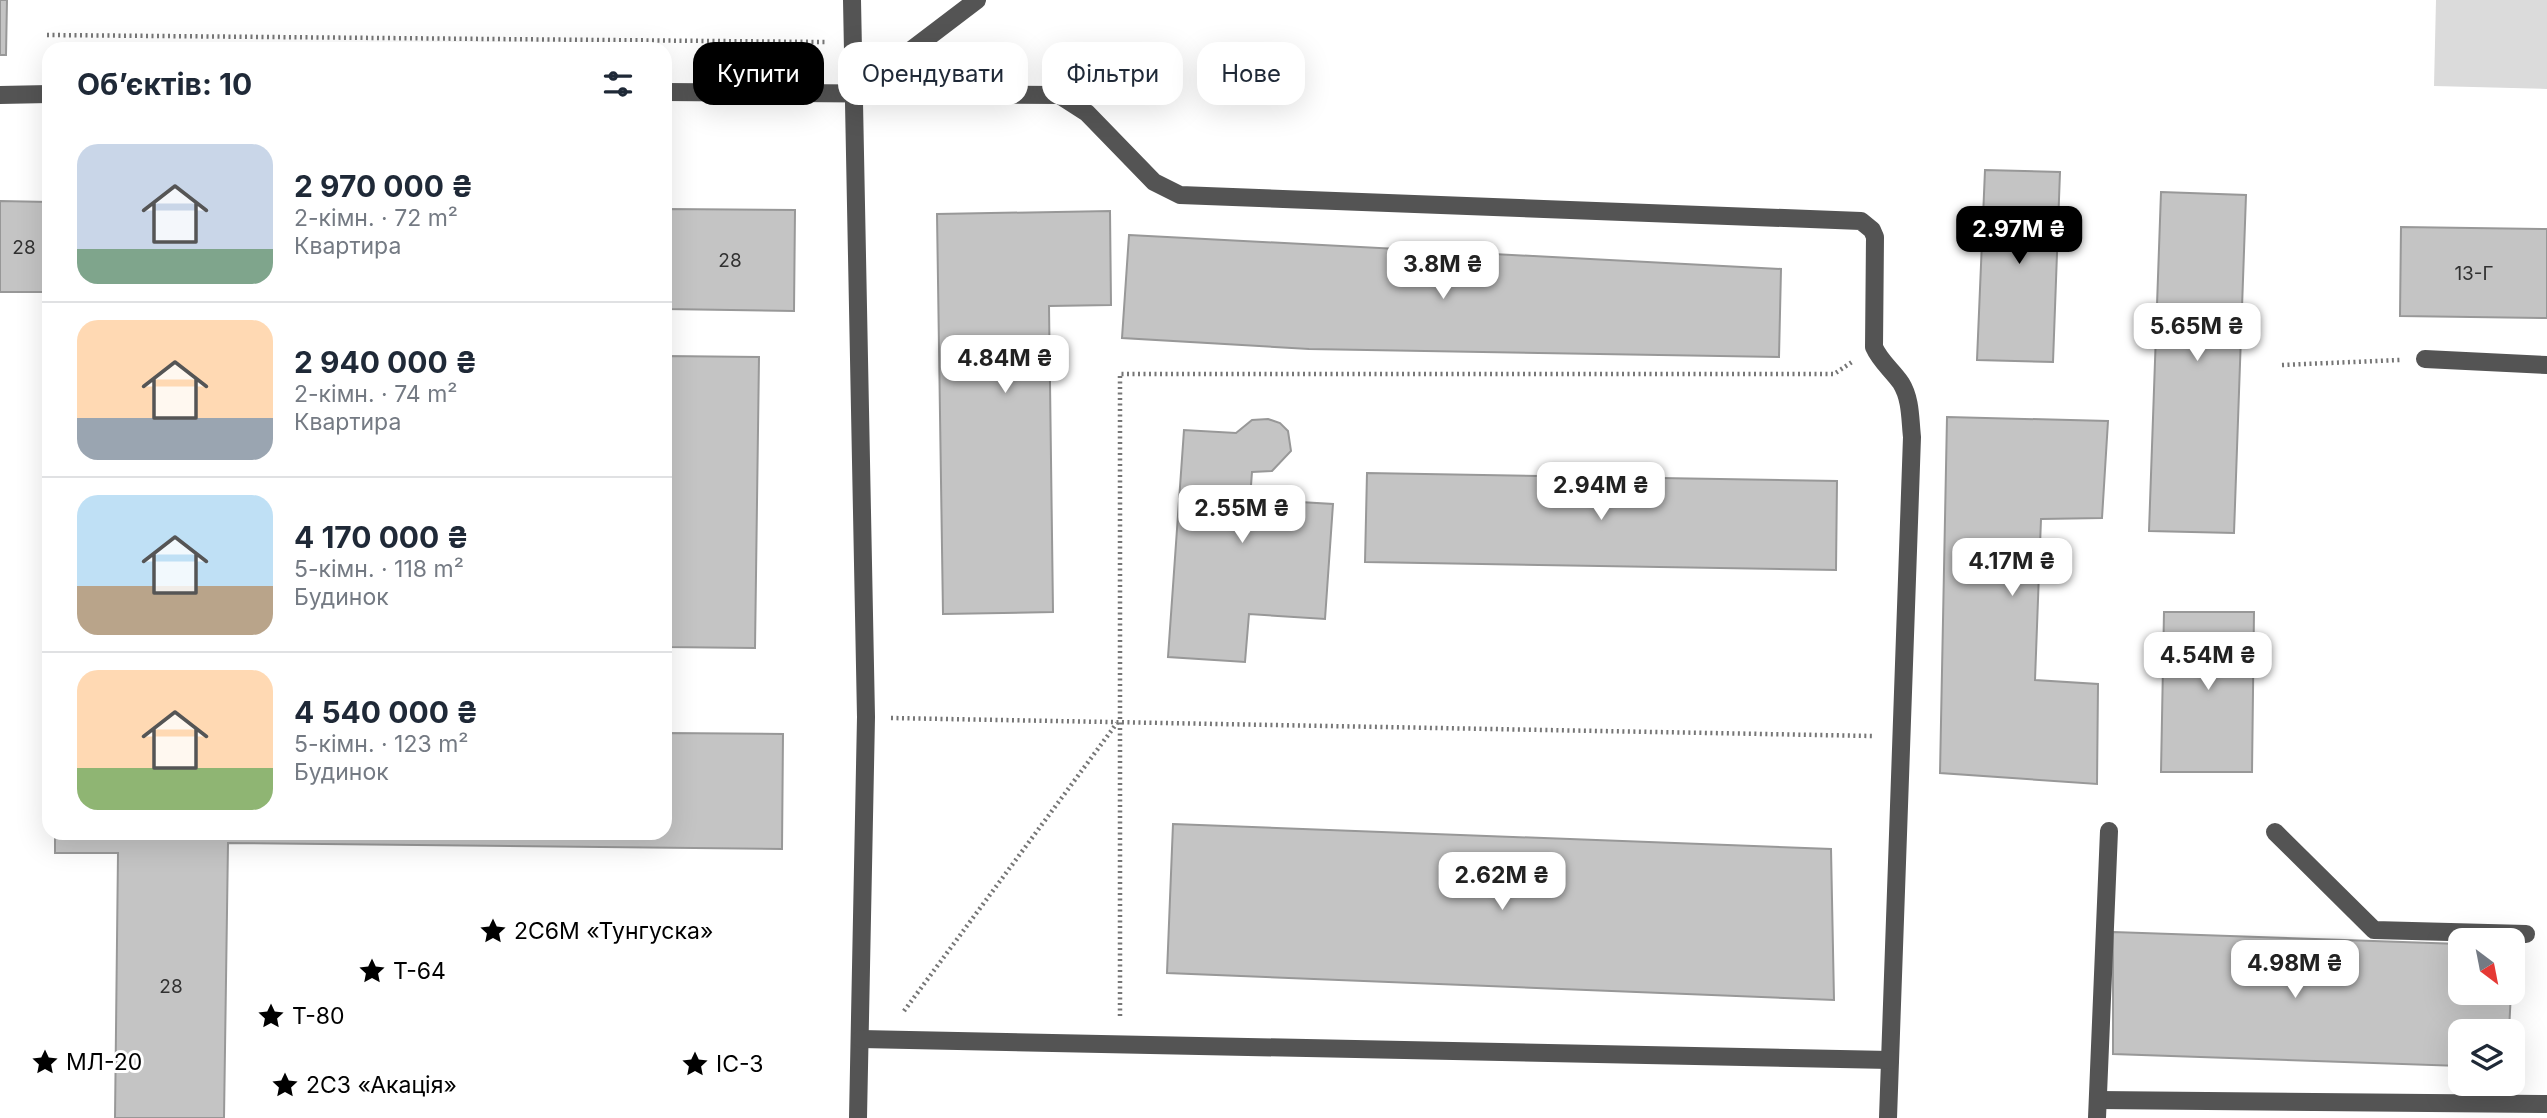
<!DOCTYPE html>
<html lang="uk">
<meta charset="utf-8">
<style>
body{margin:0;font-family:Inter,sans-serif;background:#f6f6f7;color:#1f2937;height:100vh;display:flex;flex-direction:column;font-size:26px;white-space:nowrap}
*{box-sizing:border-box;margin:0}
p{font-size:23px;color:#747a83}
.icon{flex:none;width:38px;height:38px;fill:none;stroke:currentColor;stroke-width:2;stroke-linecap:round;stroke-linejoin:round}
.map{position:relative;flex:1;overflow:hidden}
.drawer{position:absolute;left:42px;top:42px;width:630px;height:798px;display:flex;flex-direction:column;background:#fff;border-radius:21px;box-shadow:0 7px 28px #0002}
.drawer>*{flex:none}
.hud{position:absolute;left:693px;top:42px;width:665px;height:63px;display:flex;gap:14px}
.needle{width:46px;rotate:148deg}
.buttons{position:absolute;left:2448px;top:928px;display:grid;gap:14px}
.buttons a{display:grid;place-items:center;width:77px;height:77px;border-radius:14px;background:#fff;box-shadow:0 7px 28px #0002;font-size:35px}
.price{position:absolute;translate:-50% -60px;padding:0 16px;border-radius:14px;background:#fff;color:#222;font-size:23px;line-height:46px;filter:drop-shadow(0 2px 4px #0008)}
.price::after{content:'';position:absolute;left:50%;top:42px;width:21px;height:16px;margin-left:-10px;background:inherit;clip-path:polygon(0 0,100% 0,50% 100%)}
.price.active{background:#000;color:#fff}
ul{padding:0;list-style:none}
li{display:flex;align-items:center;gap:21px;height:175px;padding:0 35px}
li+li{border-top:2px solid #e0e1e3}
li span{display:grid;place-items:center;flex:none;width:196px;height:140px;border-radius:21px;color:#555}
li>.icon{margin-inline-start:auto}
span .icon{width:84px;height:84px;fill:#fffc;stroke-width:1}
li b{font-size:30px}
h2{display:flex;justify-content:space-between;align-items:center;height:84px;padding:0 35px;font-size:30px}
.tag{padding:0 24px;border-radius:21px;background:#fff;box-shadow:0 7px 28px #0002;font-size:24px;line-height:63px}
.tag.active{background:#000;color:#fff}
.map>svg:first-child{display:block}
</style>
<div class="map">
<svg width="2547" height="1118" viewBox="0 0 2547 1118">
<rect width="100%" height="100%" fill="#fff"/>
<path fill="#dbdbdb" d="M2436,0h111v89l-113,-3z"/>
<g fill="#c4c4c4" stroke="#989898" stroke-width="2">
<path d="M0,0h7l-1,55h-6z"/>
<path d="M1985,170l75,2 -7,190 -76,-2z"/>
<path d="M2161,192l85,3 -12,338 -85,-2z"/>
<path d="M0,201l49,1v90h-49z"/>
<path d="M665,209l130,1 -1,101 -129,-2z"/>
<path d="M1110,211l1,94 -62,1 4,306 -110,2 -6,-400z"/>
<path d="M2401,227l146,2v89l-147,-2z"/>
<path d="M1129,235l652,34 -2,88 -470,-8 -187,-11z"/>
<path d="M665,356l94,1 -4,291 -90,-1z"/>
<path d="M1947,417l161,4 -6,97 -61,1 -6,161 63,4 -1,100 -157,-11z"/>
<path d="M1268,419l12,4 8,8 3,20 -19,20 -20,1 -2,27 83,5 -8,115 -76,-5 -4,48 -77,-5 16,-227 52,3 16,-13z"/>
<path d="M1367,473l470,8 -1,89 -471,-8z"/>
<path d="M2164,612h90l-2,160h-91z"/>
<path d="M665,733l118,1 -1,115 -554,-6 -4,275h-109l3,-265h-63v-20h610z"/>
<path d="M1173,824l658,25 3,151 -667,-27z"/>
<path d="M2113,932l347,12v48h51l-2,39h-49v35l-347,-12z"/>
</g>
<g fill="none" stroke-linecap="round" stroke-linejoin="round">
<g stroke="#767676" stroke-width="4.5" stroke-dasharray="2 3.5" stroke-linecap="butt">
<path d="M47,35l778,7"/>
<path d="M2282,365l118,-5"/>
<path d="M891,718l982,18"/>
<path d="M904,1011l213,-288"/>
<path d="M1120,1016v-642h714l18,-12"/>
</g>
<g stroke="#545454" stroke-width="18">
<path d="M852,0l14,717 -8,401"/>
<path d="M665,92l394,3 28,18 67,69 26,13 681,26 11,9 3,7 -1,110c6,14 18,23 27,36 10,16 9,36 11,54l-24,681"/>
<path d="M856,92l121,-92"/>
<path d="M0,95l49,-1"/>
<path d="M2425,359l122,6"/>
<path d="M2275,832l99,98 152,4"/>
<path d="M861,1039l1029,21"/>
<path d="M2098,1100l449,4"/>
<path d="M2097,1118l12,-287"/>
</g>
</g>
<defs>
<g id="sight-bare" transform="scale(2.1)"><path d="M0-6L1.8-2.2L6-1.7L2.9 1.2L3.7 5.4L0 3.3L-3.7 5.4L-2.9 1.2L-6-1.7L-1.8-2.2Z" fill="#000" stroke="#fff" stroke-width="2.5" paint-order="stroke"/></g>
</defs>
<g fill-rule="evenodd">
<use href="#sight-bare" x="493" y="931"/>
<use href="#sight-bare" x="372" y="971"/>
<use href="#sight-bare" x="271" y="1016"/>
<use href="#sight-bare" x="45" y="1062"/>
<use href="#sight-bare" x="695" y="1064"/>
<use href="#sight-bare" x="285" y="1085"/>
</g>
<g text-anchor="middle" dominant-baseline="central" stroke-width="6" stroke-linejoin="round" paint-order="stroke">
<g font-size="19" fill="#313131">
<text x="24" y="247">28</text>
<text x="730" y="260">28</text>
<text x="2474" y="273">13-Г</text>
<text x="171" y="986">28</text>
</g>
<g font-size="23" fill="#000" stroke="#fff" text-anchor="start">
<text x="514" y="931">2С6М «Тунгуска»</text>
<text x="393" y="971">Т-64</text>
<text x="292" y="1016">Т-80</text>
<text x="66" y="1062">МЛ-20</text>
<text x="716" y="1064">ІС-3</text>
<text x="306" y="1085">2С3 «Акація»</text>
</g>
</g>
</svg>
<div class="buttons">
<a><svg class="needle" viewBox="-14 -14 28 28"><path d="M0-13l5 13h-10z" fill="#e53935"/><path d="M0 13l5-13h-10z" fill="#747a83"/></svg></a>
<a><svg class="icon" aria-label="layers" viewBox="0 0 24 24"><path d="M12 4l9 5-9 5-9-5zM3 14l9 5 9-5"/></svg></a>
</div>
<b class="price active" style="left:2019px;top:266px">2.97M ₴</b>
<b class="price" style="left:1443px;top:301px">3.8M ₴</b>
<b class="price" style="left:2197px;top:363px">5.65M ₴</b>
<b class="price" style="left:1005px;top:395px">4.84M ₴</b>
<b class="price" style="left:1601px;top:522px">2.94M ₴</b>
<b class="price" style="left:1242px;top:545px">2.55M ₴</b>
<b class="price" style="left:2012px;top:598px">4.17M ₴</b>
<b class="price" style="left:2208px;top:692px">4.54M ₴</b>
<b class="price" style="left:1502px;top:912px">2.62M ₴</b>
<b class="price" style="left:2295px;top:1000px">4.98M ₴</b>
<div class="hud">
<a class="tag active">Купити</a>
<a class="tag">Орендувати</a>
<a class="tag">Фільтри</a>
<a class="tag">Нове</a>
</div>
<section class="drawer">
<h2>Об’єктів: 10<svg class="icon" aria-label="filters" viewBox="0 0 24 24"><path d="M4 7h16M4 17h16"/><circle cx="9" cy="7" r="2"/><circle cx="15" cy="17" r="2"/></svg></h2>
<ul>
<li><span style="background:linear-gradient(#c9d6e8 75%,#7fa58c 0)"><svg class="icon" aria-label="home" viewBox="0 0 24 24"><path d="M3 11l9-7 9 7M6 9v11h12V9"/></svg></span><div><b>2 970 000 ₴</b><p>2-кімн. · 72 m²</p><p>Квартира</p></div></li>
<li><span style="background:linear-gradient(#ffd9b3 70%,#9aa5b1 0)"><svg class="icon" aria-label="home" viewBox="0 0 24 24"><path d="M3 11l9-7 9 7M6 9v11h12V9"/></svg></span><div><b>2 940 000 ₴</b><p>2-кімн. · 74 m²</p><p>Квартира</p></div></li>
<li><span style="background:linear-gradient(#bfe0f5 65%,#b9a48a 0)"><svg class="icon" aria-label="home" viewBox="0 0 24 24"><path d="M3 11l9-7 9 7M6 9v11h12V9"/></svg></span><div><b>4 170 000 ₴</b><p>5-кімн. · 118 m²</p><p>Будинок</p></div></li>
<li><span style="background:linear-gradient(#ffd9b3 70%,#8fb573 0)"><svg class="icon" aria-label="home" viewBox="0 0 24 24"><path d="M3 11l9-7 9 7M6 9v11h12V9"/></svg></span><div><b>4 540 000 ₴</b><p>5-кімн. · 123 m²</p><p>Будинок</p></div></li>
</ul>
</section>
</div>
